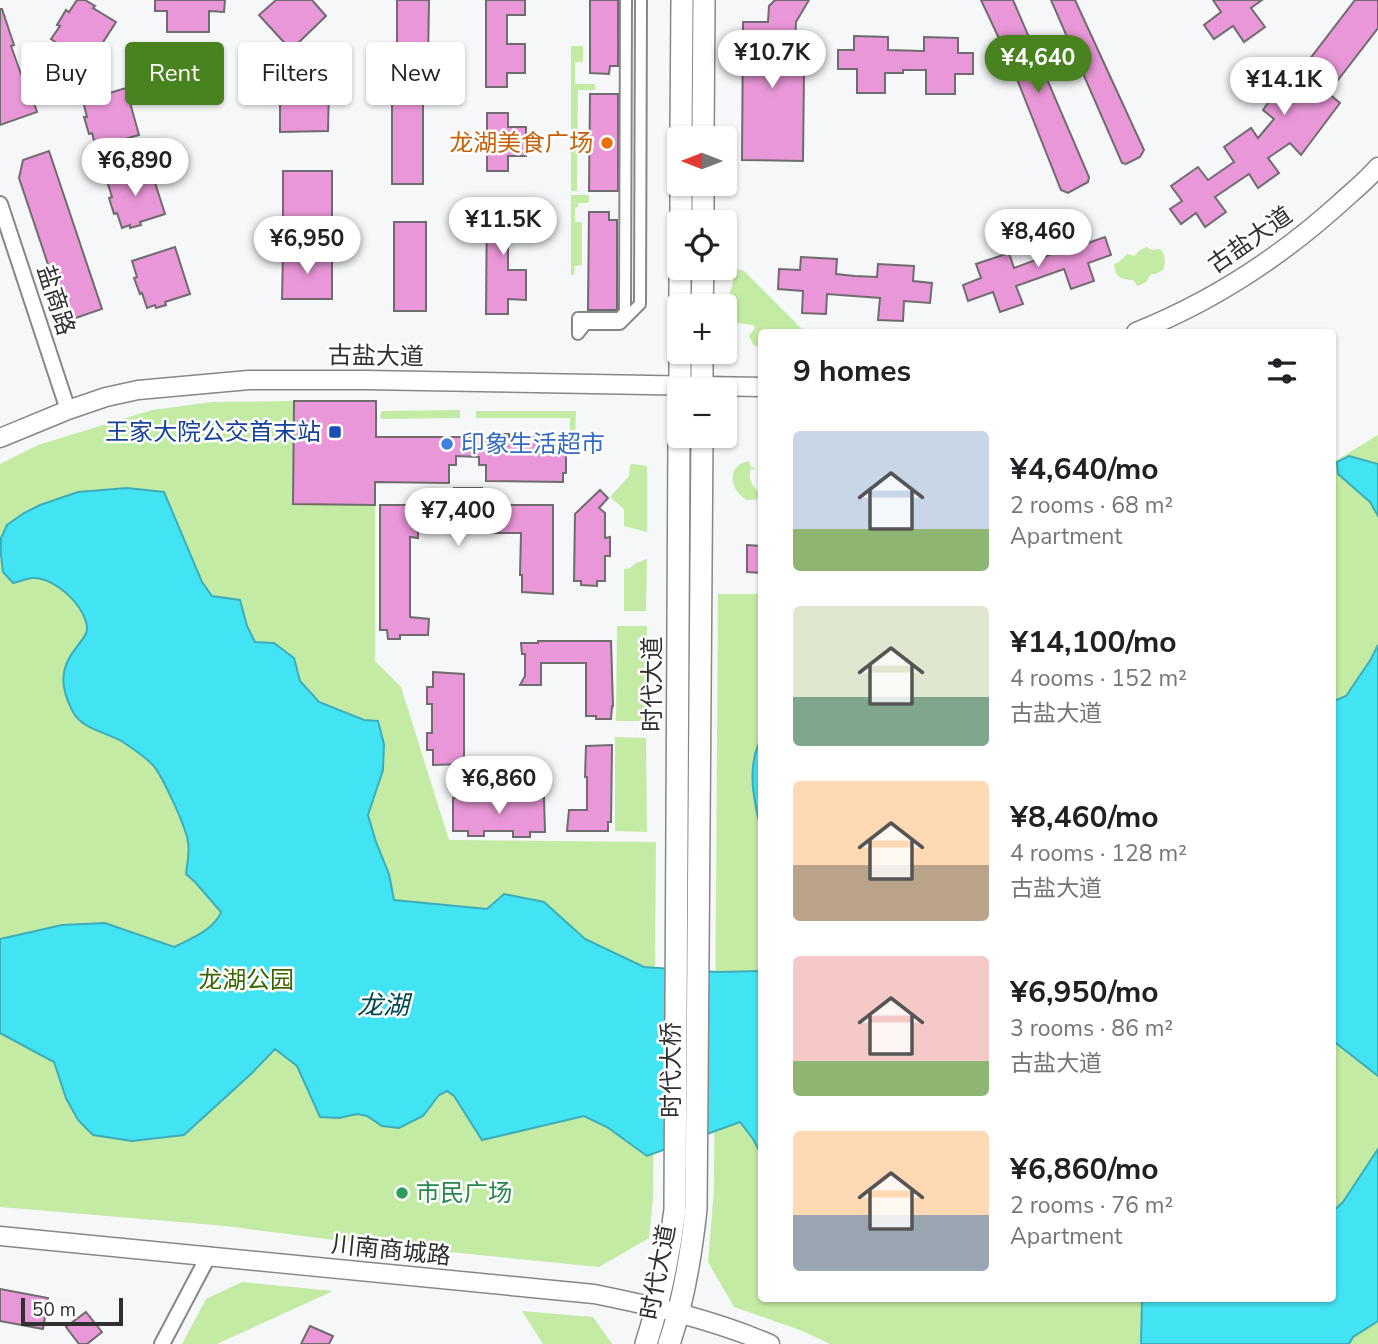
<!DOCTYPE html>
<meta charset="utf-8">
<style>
body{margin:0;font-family:"Nunito Sans","Noto Sans SC",sans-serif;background:#f6f6f6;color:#202124;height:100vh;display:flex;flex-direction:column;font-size:26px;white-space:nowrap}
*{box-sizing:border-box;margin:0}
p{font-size:23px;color:#757577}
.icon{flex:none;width:38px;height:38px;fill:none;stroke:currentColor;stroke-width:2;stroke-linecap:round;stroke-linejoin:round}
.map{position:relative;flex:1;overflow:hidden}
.side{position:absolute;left:758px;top:329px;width:578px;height:973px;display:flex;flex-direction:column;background:#fff;border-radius:7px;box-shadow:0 2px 5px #0004}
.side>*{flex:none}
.banner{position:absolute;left:21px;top:42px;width:632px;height:63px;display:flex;gap:14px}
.needle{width:46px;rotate:270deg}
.buttons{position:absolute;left:667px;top:126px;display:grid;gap:14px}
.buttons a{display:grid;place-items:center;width:70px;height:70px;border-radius:7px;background:#fff;box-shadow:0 2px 5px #0004;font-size:35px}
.scale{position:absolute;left:21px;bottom:18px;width:102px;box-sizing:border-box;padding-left:7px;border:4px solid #303031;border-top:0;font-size:19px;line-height:24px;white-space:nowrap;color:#303031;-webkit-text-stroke:5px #fff;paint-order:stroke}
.price{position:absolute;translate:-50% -60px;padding:0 16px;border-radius:24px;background:#fff;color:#222;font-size:23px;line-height:46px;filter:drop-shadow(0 2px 4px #0008)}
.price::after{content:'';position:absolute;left:50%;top:42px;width:21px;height:16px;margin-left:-10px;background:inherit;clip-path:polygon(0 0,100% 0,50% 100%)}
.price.on{background:#49831f;color:#fff}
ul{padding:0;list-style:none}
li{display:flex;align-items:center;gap:21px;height:175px;padding:0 35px}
li span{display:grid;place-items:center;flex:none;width:196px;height:140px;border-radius:7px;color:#555}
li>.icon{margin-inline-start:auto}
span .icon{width:84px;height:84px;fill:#fffc;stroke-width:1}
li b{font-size:30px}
h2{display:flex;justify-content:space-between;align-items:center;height:84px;padding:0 35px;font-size:30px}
.chip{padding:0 24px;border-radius:7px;background:#fff;box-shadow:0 2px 5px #0004;font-size:24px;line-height:63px}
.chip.on{background:#49831f;color:#fff}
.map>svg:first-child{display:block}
</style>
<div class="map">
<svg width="1378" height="1344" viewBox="0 0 1378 1344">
<rect width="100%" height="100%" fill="#f6f7f8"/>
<g fill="#c3eba3">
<path d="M571,46h12v16h-8v22h20v6h-17l-1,101h-6z"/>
<path d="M571,195h18v8h-11v4h-3v15h7v43l-7,1 -1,9h-3z"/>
<path d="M1147,247l5,3 8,-1c6,5 5,13 4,20l-8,5h-5l-5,8 -8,4 -5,-6c-12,0 -18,-3 -19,-16l5,-2 8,-8 7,2 6,-6z"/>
<path d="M738,269l6,2 61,61h-44v15l-7,-1 -5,-10 6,-8 -2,-3 -16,-2 -3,-3 -1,-13 3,-3 -7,-9 4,-12 -1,-7z"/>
<path d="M294,401l-1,103h82v157l26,26 48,153 207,2 -3,357 -4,39 -50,29 -250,-25 -123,-16 -226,-19v-743l38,-19 114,-35 60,-8z"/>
<path d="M460,410v8l-78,1 -2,-3 2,-5z"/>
<path d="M476,411h100l-1,28h-5v-21h-94z"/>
<path d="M1378,435v909h-548l-30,-14 -66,-23 -26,-45 6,-72 4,-596h43v704h571v-835z"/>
<path d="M749,461l2,6h2l2,3 -4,-1 -1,2c-2,15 8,16 11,28l-14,1c-18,-10 -21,-35 2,-39z"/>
<path d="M633,464l14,2v66l-23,-6v-17l-14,-12 19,-21 1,-11z"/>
<path d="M647,559l-1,52h-22v-42l6,-1 6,-5z"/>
<path d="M617,626h30l-1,95h-30z"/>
<path d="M615,737l31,1 1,94 -32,-1z"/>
<path d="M242,1282l91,9 -116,53h-35l24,-45z"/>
<path d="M522,1311l71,6 19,27h-69z"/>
</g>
<g fill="#42e3f3" stroke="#3dadb9" stroke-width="2">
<path d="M1349,456l29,8v52l-8,-14 -32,-28 -1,-12z"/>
<path d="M127,488l37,4 38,90 10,14 28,4 7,26 8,16 19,1 20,15 6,23 19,21 45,18 14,1 6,23 -1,26 -15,45 8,27 13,32 5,26 93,9 17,-15 40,8 41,37 59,28 73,5 44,-1v183l-8,-15 -13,-17 -93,34 -40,-29 -23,-11 -102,24 -28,-44 -7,-5 -8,4 -16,21 -24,12 -17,-2 -15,-10 -10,-2 -18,4 -19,-1 -23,-51 -22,-17 -23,24 -68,62 -52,6 -39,-6 -15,-15 -12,-22 -12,-36 -54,-29v-94l62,-14 43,-2 69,24c16,-8 40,-17 47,-35l-26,-30 -9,-8c1,-10 4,-21 2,-32 -2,-15 -25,-65 -35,-77 -8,-8 -21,-17 -30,-23 -16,-10 -40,-12 -50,-30 -12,-23 -15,-42 3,-64 3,-5 10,-11 11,-18 1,-22 -32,-53 -54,-52 -6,0 -14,4 -20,5l-10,-11 -2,-17v-17l6,-13 17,-12 16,-8 38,-13z"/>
<path d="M1378,645v431l-46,-36v-338l14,-6 25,-37z"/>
<path d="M761,739v91c-7,-29 -15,-63 0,-91z"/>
<path d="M1378,1149v172l-25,16 -4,7h-208l1,-45 190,-1v-86l11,-10z"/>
</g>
<g fill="#ea97d9" stroke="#6e6c6d" stroke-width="2">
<path d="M77,0h8l10,6 -2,2 23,14 -27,42 -22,-14 -1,2 -9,-6 1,-2 -7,-5 9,-13 -3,-1 9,-15 3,2z"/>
<path d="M155,0h70l-1,12 -15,-1v21h-42v-21h-12z"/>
<path d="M276,0h36l14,16 -35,34 -32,-35z"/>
<path d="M397,0h32l-1,63h-31z"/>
<path d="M486,0h39v15h-18v29h18v29h-18v14h-21z"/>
<path d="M590,0h28v66h-8l-1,8 -19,-1z"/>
<path d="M775,0h34l-13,22 -1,21h-31v28h40l-1,90 -61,-1 1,-138h25l1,-16z"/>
<path d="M981,0h32l76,177 -1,5 -20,11 -7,-3 -50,-126z"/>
<path d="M1051,0h24l69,150 -4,7 -14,7 -4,-1z"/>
<path d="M1213,0h49l-11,8 14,19 -21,15 -11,-16 -19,13 -10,-14 17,-13z"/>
<path d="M1355,0h23v28l-50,65 12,10 -39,52 -11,-12 -22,15 11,15 -21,15 -9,-14 -34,23 11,15 -21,15 -9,-14 -15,11 -11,-15 12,-8 -11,-15 27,-19 10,13 26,-18 -10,-15 27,-19 7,10 16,-19 -11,-9 29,-42 7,5z"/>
<path d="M0,9h2l12,36 -3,1 10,28 3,-1 13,39 -37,13z"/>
<path d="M854,36l34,1v13l36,1v-14l34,1v15h15v21h-18v20h-29v-24h-23v3h-18v20h-28v-24h-19v-19h16z"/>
<path d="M280,85h49l-1,46 -48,1z"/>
<path d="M126,88l13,47 -25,7 1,3 -10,3 -1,-3 -8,3 -4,-15 -3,1 -5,-17h3l-4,-16z"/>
<path d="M590,94h28v97h-29z"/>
<rect x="392" y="95" width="31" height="89"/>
<path d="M487,113h21v14h18v29h-18v15h-21z"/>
<path d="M49,151l53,158 -35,12 -48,-143 4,-18z"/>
<path d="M150,167l15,47 -25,8 1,3 -11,3v-3l-8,3 -5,-15 -3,1 -5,-16 3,-1 -5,-16 8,-2v-3l9,-3 1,3z"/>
<rect x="283" y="171" width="49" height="47"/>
<path d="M487,199h21v14h18v29h-18v28h18v30l-18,-1v15h-22z"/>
<path d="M589,212h20v8h8v89l-1,1h-28z"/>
<rect x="394" y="222" width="32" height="89"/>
<path d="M1080,229l5,15 20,-7 6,18 -23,8 6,18 -23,8 -7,-20 -48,17 7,18 -23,8 -7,-20 -25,9 -5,-16 18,-7 -5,-14 33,-11 5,15 38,-14 -4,-13z"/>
<path d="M175,247l15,47 -25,8 1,3 -10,3 -1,-3 -8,3 -5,-15 -2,1 -6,-16 3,-1 -5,-16z"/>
<path d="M283,252h49v47h-50z"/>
<path d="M801,257l36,2 -1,15 19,2 22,1 1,-13 36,2 -1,15 19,2 -2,20 -26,-2 -1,20 -25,-1 2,-22 -53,-4 -1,20 -24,-1 1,-22 -25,-2 1,-20 21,1z"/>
<path d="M294,401h82v36h116v-3h17v3l37,-1v9h20v28h-3v9l-77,-1v-16h-7v-8l-23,-1v9h-7v18l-74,-1v23l-82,-1z"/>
<path d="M454,488h28v17h71v89l-31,-2v-17h-2l1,-42h-67v-7h-36v12l-8,-1v80l19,2 -1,16h-28v4h-12l-1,-9h-7v-125h74z"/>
<path d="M600,490l8,8 -9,10 6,5v25l5,-1v19h-5v25h-8v5l-16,-1v-4h-7l1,-67z"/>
<path d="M747,545l14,1v27l-14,-1z"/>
<path d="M538,641h73l2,65h-1l-1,13h-15v-3h-10v-53h-45v22h-21l5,-9v-22h-3l-1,-11h17z"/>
<path d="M433,672l31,2v90l-31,1v-15h-6v-17h5v-29h-5v-17h6z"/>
<path d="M612,745l-1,77h-3v9h-41l2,-21h18v-33h-2l1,-31z"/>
<path d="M453,798h91l1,34h-15v5h-17v-6h-29v5h-16v-5h-15z"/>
<path d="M0,1289l48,9 -5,31 -43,-8z"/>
<path d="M86,1312l16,20 -15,12h-8l-13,-17z"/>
<path d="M310,1326l23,10 -4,8h-28z"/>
</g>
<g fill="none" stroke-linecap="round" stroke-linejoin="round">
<g stroke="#868788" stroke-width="14">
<path id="pedestrian" d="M626,0l-1,312 -6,6h-41v16l8,-10h34l20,-20 1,-304"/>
</g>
<g stroke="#868788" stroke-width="18">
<g id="minor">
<path d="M0,204l68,206"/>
<path d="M162,1344l47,-89"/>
</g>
</g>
<g stroke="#868788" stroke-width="21">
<g id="tertiary">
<path d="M1136,332c75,-30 143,-74 203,-128 13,-12 27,-23 39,-37"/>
<path d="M0,438l68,-28 38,-13 32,-7 111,-10h116l396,7"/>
<path d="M0,1236l594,58c60,12 120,26 176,50"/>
</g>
</g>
<g stroke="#868788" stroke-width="24">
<g id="secondary">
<path d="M681,138l1,-138"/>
<path d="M703,138l1,-138"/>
<path d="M681,222v-38"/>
<path d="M703,222v-38"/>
<path d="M680,306v-38"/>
<path d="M702,306l1,-38"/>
<path d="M680,390v-38"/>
<path d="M702,390v-38"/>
<path d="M646,1344c14,-44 23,-88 29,-134l4,-774"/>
<path d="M669,1344c15,-44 22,-88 27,-135l6,-773"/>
</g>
</g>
<use href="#pedestrian" stroke="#fff" stroke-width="10"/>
<use href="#minor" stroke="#fff" stroke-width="14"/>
<use href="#tertiary" stroke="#fff" stroke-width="18"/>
<use href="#secondary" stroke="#fff" stroke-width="21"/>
</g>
<circle fill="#e8710a" stroke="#fff" stroke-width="2.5" cx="607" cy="143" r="7"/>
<rect fill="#1a4fb4" stroke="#fff" stroke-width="2.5" x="328" y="425" width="14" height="14" rx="3.5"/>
<circle fill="#3f7fe0" stroke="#fff" stroke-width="2.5" cx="447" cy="444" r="7"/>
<circle fill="#2e9e5b" stroke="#fff" stroke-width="2.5" cx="402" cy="1193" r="7"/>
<g text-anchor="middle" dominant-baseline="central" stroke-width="5" stroke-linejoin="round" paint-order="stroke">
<g font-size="24" fill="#c56008" stroke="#fff" text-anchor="end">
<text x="593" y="143">龙湖美食广场</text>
</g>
<g font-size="24" fill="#303031" stroke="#fff">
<text transform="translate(1250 240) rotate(-35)">古盐大道</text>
<text transform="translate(56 300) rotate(72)">盐商路</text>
<text transform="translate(376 356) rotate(1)">古盐大道</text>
<text transform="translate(652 684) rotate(-90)">时代大道</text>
<text transform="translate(671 1070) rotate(-90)">时代大桥</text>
<text transform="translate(391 1250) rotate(6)">川南商城路</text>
<text transform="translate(658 1272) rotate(-79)">时代大道</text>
</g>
<g font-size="24" fill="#164399" stroke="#fff" text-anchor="end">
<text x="321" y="432">王家大院公交首末站</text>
</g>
<g font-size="24" fill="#366cbe" stroke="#fff" text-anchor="start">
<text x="461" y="444">印象生活超市</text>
</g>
<g font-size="24" fill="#3a6400" stroke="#fff">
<text x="246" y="980">龙湖公园</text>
</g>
<g font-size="24" fill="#27864d" stroke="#fff" text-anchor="start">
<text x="416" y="1193">市民广场</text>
</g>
<g font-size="26" font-style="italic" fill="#004950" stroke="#fff">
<text x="383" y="1005">龙湖</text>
</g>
</g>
</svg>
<div class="buttons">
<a><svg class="needle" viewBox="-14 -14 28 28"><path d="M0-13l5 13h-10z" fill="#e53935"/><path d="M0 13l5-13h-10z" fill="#757577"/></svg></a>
<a><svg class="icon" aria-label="locate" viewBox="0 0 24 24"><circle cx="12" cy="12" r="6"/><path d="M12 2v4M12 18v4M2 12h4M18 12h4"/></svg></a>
<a>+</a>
<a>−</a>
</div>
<div class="scale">50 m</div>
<b class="price" style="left:772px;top:90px">¥10.7K</b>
<b class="price on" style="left:1038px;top:95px">¥4,640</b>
<b class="price" style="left:1284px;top:117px">¥14.1K</b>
<b class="price" style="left:135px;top:198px">¥6,890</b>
<b class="price" style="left:503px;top:257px">¥11.5K</b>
<b class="price" style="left:1038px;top:269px">¥8,460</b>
<b class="price" style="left:307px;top:276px">¥6,950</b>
<b class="price" style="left:458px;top:548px">¥7,400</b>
<b class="price" style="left:499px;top:816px">¥6,860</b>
<div class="banner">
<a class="chip">Buy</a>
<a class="chip on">Rent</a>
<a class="chip">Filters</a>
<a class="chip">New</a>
</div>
<section class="side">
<h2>9 homes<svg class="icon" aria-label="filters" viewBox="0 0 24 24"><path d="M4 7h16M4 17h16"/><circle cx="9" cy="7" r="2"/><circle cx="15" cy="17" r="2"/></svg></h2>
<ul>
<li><span style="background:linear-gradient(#c9d6e8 70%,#8fb573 0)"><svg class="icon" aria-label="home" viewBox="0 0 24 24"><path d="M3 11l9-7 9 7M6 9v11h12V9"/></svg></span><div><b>¥4,640/mo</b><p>2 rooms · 68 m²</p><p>Apartment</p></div></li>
<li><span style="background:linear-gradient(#dfe7d0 65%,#7fa58c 0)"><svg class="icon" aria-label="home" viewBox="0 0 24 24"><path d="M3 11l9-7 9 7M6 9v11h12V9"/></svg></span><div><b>¥14,100/mo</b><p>4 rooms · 152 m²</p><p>古盐大道</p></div></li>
<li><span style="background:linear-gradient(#ffd9b3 60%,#b9a48a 0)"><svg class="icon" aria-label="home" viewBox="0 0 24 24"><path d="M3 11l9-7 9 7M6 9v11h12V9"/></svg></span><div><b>¥8,460/mo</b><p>4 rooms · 128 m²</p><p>古盐大道</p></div></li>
<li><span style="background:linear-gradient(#f6c9c9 75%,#8fb573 0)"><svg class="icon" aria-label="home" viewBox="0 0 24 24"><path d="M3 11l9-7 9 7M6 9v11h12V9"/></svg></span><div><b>¥6,950/mo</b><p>3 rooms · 86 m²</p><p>古盐大道</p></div></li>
<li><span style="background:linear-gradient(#ffd9b3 60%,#9aa5b1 0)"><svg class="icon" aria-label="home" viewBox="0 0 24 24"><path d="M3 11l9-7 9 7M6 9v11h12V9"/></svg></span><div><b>¥6,860/mo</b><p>2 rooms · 76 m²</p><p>Apartment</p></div></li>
</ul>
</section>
</div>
